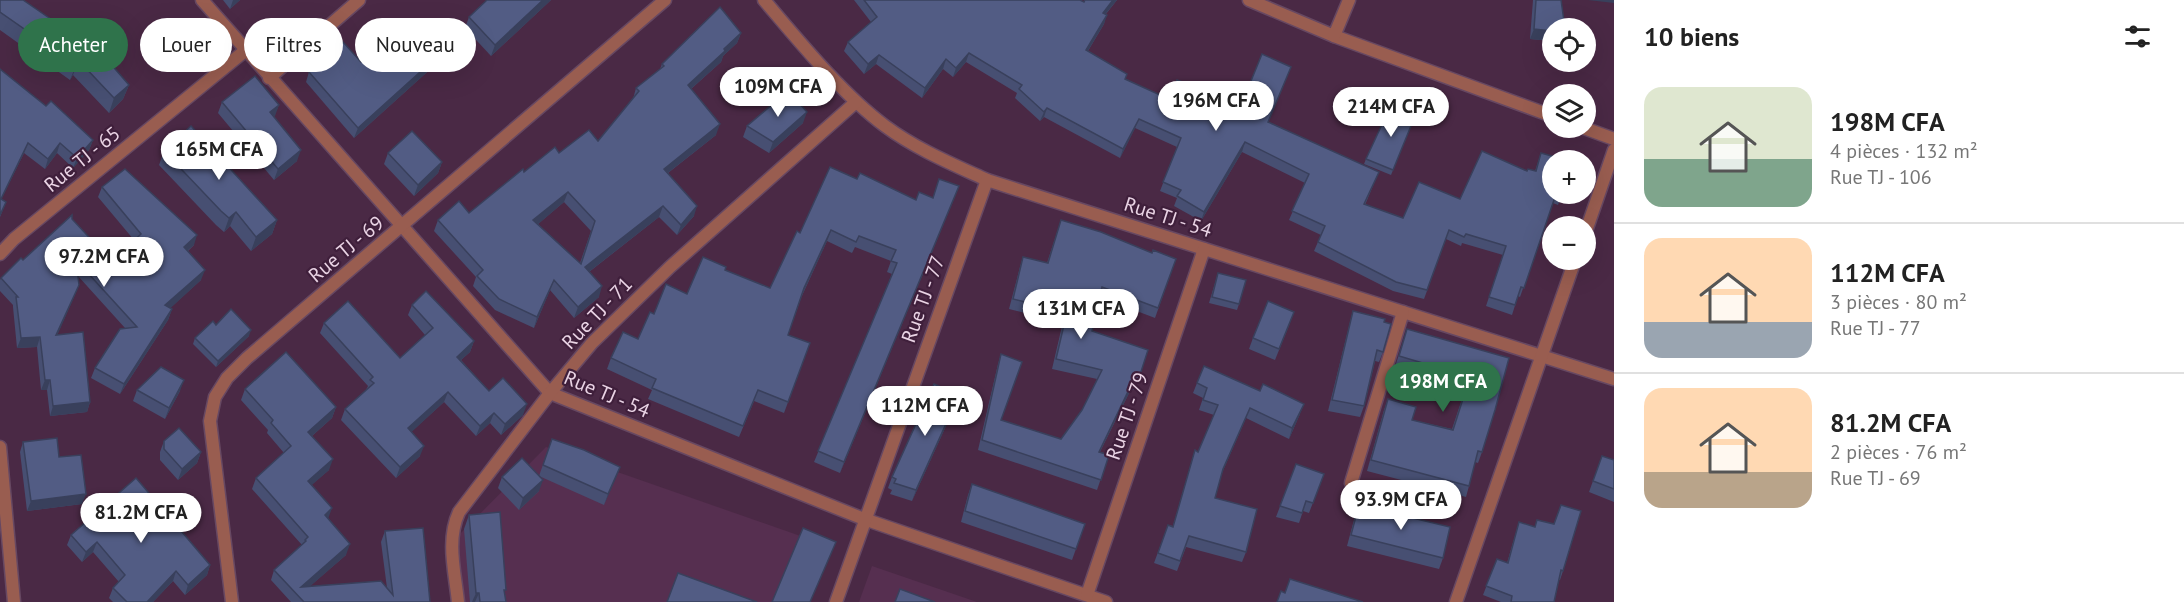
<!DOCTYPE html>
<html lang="fr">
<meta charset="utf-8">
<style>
body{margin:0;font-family:"PT Sans",sans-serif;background:#f2f2f2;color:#222;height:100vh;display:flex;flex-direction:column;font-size:22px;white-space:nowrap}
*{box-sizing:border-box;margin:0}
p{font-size:20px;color:#767676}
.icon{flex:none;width:33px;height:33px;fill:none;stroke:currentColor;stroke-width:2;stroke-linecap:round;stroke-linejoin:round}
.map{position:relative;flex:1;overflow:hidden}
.side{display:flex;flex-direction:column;background:#fff;width:570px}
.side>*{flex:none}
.guide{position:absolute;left:18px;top:18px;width:570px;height:54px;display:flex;gap:12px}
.buttons{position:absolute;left:1542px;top:18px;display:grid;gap:12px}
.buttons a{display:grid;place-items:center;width:54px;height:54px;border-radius:50%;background:#fff;box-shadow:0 6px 24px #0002;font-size:30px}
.price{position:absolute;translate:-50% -51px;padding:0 14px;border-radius:21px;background:#fff;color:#222;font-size:20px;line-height:39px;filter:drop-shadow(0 2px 3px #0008)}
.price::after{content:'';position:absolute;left:50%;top:36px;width:18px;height:14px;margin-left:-9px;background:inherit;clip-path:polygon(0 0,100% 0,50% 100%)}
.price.current{background:#2f734b;color:#fff}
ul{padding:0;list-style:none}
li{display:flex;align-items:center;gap:18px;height:150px;padding:0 30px}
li+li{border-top:2px solid #e0e0e0}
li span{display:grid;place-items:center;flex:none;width:168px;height:120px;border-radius:18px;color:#555}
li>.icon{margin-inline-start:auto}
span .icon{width:72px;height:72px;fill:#fffc;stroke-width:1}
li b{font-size:26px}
h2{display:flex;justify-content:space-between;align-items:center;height:72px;padding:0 30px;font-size:26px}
.chip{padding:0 21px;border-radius:27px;background:#fff;box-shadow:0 6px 24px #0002;font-size:21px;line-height:54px}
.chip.current{background:#2f734b;color:#fff}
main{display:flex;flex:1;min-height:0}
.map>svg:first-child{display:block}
</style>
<main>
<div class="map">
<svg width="1614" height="602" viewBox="0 0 1614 602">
<rect width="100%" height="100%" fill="#4a2945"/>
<g fill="#562f50">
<path d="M546,447l283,99 -19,56h-347l-8,-63z"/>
<path d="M872,566l105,36h-118z"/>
</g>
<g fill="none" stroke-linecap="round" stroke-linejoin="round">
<g stroke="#674862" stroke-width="15">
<g id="minor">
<path d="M202,0l348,393 314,126 242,83"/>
<path d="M764,0c35,41 78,94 121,126 31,23 67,38 102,54l627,199"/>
<path d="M1249,0l85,36 218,80"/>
<path d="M1334,36l15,-36"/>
<path d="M269,78l90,-78"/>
<path d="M1584,128l30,11"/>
<path d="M1586,231l28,-81"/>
<path d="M0,254l14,-15 232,-189"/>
<path d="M0,447l14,155"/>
<path d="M1351,483l52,-171"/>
<path d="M1087,595l117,-346"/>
<path d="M232,602l-22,-181 5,-24 12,-19 20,-20 418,-358"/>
<path d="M458,602c-3,-30 -12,-62 1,-90l91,-119 42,-50 78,-76 186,-165"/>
<path d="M836,602l151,-422"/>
<path d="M1456,602l119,-342"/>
</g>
</g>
<use href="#minor" stroke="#995d50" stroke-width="12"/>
</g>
<g fill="#474f72" fill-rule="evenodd">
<path d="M0,0l129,85 -6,14 -14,14 -36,-38 -3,5 -70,-50z"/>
<path d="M223,0h17l-10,9z"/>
<path d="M487,0h64l-60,56 -26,-28 4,-11z"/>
<path d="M854,0h226l4,2 1,-2h32l-11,14 -2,10 -16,27 37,28 46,21 98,22 106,59 -10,24 38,13 57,-19 67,-28h8l6,-18 21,41 -4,11 -5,-2 -33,94 -2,-1 -6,19 -26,-9 17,-51 -41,-12 -1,3 -15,-7 -22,60 -31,-8 -79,-40 7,-16 -32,-15 16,-37 -63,-31 -41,69 -27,-15 3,-8 -17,-7 17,-44 -42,-19 -15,30 -76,-41 -4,4 -25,-23 2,-5 -51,-31 -13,15 -10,-8 -21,29 -46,-34 -12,10 -20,-23 4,-9 23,-20z"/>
<path d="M1533,0h28l-9,28v13l-22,-2z"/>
<path d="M741,33l-4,10 -14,13 -2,6 -30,27 25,46 -48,38 26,43 -17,19 -18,-18 -70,55 10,25 -25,21 -24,-28 -16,38 -39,-18 -22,-24 3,-9 -42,-46 4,-11 31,-7 55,-41 35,-19 39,-12 35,-42 3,-11 24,-19 2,-5zM564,202l27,29 -11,32 -42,-39z"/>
<path d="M440,54l-4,10 -82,74 -48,-56 3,-10 52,-10z"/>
<path d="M0,69l46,37 47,34 -4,10 -16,18 -16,-15 -12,16 -21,-16 -23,46 5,3 -6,15z"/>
<path d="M222,102l57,3 -6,12 24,44 -23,19 -56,-67z"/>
<path d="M1415,116l-24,59 -27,-11 2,-5z"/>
<path d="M803,123l-34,30 -26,-16 4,-11z"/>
<path d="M164,151l113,69 -5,14 -21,17 -21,-25 -6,6 -8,-7 -57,-60z"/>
<path d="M388,153l54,9 -4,11 -24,23 -30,-32z"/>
<path d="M857,179l59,21 17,-2 26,-12 -119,287 -26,-11 78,-188 -5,-2 4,-11 -36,-14 -3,6 -25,-12 -26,57 -13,37 22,8 -26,70 -30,-12 -15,36 -91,-38 4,-9 -45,-21 4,-11 27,-19 16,-25 71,-44 45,18 30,-55z"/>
<path d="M102,187l92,58 -6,6 13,29 -31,28 2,1 -4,11 -48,74 -29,-16 4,-10 30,-40 -47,-52 1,9 -22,50 33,67 -3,10 -37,4 -3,-26h-6l-4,-43 -20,1 -4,-41v-2l-13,-14v-11l1,-2 71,-59 39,42 23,-21 -36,-43z"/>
<path d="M1061,220l91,33 24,6 -21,59 -55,-21 -8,34 56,19 -14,40 -3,-1 -31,63 9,3 -12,35 -119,-40 20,-86 3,-10v66l60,19 21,-29 15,-31 -45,-10 11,-47 -54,-13 11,-42 3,-10 24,6z"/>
<path d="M1218,273l21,31 -2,6 -28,-7z"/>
<path d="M412,305l62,36 -4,11 -9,8 28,31 34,24 -22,20 -11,-12 -14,13 -32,-34 -33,30 9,24 -24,22 -55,-58 4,-11 21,-19 2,-4 -48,-53 4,-10 76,35 25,-23 -17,-20z"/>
<path d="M1353,311l31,11 -1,30 -4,10 -4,-1 -11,45 -4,11 -32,-6 22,-89z"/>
<path d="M1290,323l-15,37 -26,-11 4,-11z"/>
<path d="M216,325l33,11 -33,31 -23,-23 2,-6z"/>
<path d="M1407,329l102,29 -27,94 -4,11 -3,-1 -6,24 -3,11 -99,-26 17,-61 4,-11 24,21 40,9 14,-42 -71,-20z"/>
<path d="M1197,383l103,31 -11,25 -43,-21 -25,57 -6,23 31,54 -4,10 -56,-15 -9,24 -23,-8 14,-38 5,1 22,-76 3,2 16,-37 -15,-5 4,-12 -10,-5z"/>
<path d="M245,389l91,18 -4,11 -20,18 17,34 -18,15 35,70 -36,31 77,2 -6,-46 4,-11 45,71h-139l-20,-22 3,-10 28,-25 -50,-56 4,-11 28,-25 -17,-20 1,-3 -27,-30z"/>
<path d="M137,390l43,1 -15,28 -32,-18z"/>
<path d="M959,395l-4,11 -43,95 -22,-7 2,-4 -4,-2 4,-11z"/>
<path d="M552,439l68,28 -16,38 -65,-29v15l-20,19 -21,-22 4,-11 37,-1z"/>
<path d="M164,441l37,11 -4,11 -19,17 -18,-20v-8z"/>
<path d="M23,442l36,15 23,47 -55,7 -7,-59z"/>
<path d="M1602,456l12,4v42l-25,-10z"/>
<path d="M1296,464l28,10 -15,39 -6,-2 -4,12 -23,-6z"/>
<path d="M972,484l113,40 -13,36 -111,-38 7,-27z"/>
<path d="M1359,505l84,53 -4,11 -92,-23 8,-30z"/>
<path d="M469,515l36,79 1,8h-36l-6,-73z"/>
<path d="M1537,520l26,51 -3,9h-1l-5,22h-53l-18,-7 14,-36 10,4 12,-41 16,5z"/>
<path d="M71,535l139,30 -3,10 -22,20 -12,-14 -20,21h-40l-4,-4 4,-10 6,-6 -26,-30 -11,10 -15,-17z"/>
</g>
<g fill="#39405c">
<path d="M233,0h7l-10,9z"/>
<path d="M543,0h8l-60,56 4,-11z"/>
<path d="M1113,0h4l-18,22 4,-9z"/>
<path d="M1588,0h26v3z"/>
<path d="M1107,15l-3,9 -21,35 3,-9z"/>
<path d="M1534,29l18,2v10l-22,-2z"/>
<path d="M741,33l-4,10 -14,13 -2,6 -37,33 4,-10z"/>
<path d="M969,53l-3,9 -13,15 3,-9z"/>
<path d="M440,54l-4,10 -82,74 4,-10z"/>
<path d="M879,55l-3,9 -12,10 4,-10z"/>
<path d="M946,59l-3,10 -21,29 3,-10z"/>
<path d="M79,61l-6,14 -3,5 6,-15z"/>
<path d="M129,85l-6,14 -14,14 5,-15z"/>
<path d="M279,105l-4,11 -9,7 4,-11z"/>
<path d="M1047,108l-3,9 -4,4 4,-9z"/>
<path d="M807,112l-4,11 -34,30 4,-11z"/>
<path d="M1139,119l-4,9 -15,30 3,-9z"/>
<path d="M720,124l-4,11 -56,44 4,-10z"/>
<path d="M93,140l-4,10 -16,18 4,-10z"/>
<path d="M1245,142l-3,10 -41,69 3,-9z"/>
<path d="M28,143l-4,10 -24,49v-2z"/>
<path d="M60,143l-3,10 -12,16 3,-10z"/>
<path d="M301,150l-4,11 -23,19 4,-11z"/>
<path d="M442,162l-4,11 -24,23 4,-11z"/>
<path d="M959,186l-4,11 -115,276 4,-11z"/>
<path d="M568,192l-4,10 -34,29 3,-11z"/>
<path d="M663,206l-4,11 -78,61 4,-11z"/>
<path d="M697,206l-3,10 -17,19 4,-10z"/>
<path d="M236,212l-6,14 -6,6 5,-14z"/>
<path d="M277,220l-5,14 -21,17 5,-14z"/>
<path d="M831,230l-4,11 -27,58 4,-11z"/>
<path d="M197,235l-3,10 -14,12 4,-10z"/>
<path d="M205,270l-4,10 -39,36 3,-11z"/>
<path d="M554,280l-4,10 -16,38 3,-11z"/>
<path d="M79,285l-4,10 -22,50 3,-10z"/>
<path d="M602,286l-3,11 -25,21 4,-11z"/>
<path d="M172,309l-4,11 -48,74 4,-10z"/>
<path d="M251,330l-2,6 -33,31 2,-6z"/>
<path d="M40,337l-3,10 -20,1 4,-10z"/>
<path d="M474,341l-4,11 -17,15 4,-10z"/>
<path d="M1134,379l-3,10 -36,72 4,-9z"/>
<path d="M45,380h5l-3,10h-6z"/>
<path d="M184,380l-4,11 -15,28 4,-11z"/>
<path d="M448,392l-4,10 -40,37 4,-11z"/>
<path d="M959,395l-4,11 -43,95 4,-11z"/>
<path d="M90,402l-3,10 -37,4 3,-10z"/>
<path d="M527,404l-4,11 -22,20 4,-11z"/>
<path d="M1304,404l-4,10 -11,25 3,-11z"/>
<path d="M336,407l-4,11 -28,25 4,-11z"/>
<path d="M1250,408l-4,10 -27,62 4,-11z"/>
<path d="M494,413l-4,10 -14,13 4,-10z"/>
<path d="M424,446l-4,10 -24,22 4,-11z"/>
<path d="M201,452l-4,11 -19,17 4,-11z"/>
<path d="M333,459l-4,11 -25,22 4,-11z"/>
<path d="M620,467l-4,11 -12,27 4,-11z"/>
<path d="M543,480l-4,11 -20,19 4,-12z"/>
<path d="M86,494l-4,10 -55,7 4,-10z"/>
<path d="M332,508l-4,11 -3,-4z"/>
<path d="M97,542l-4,10 -11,10 4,-10z"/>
<path d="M350,544l-4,11 -47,41 2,-9z"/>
<path d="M210,565l-3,10 -22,20 3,-10z"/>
<path d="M176,571l-3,10 -20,21h-6z"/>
<path d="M476,593h3l-4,9h-3z"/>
</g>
<g fill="#525c84" stroke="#39405c" stroke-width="1.5" fill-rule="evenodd">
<path d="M0,0h23l80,55 26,30 -15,13 -35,-37 -3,4 -76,-53z"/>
<path d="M487,0h56l-48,45 -26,-28z"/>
<path d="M864,0h216l4,2 1,-2h28l-10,13 4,2 -21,35 41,24 -2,5 46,21 6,-20 65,23 20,-49 29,13 -23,55 111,50 -15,32 39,14 16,-36 41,17 22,-48 45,20 1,-2 8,2 5,-18 25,7h-14v34h10l-1,2 -5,-2 -32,94 -3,-1 -6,18 -26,-8 17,-51 -40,-12 -2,3 -15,-7 -22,60 -31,-8 -78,-40 7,-16 -33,-15 17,-37 -64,-32 -41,70 -27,-16 4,-6 -18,-8 18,-44 -42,-19 -16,30 -76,-41 -3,4 -25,-23 3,-4 -53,-32 -13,15 -10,-9 -21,29 -46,-33 -11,9 -20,-22 29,-25z"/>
<path d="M1536,0h25l4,28h-13v3l-18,-2z"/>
<path d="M720,7l21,26 -17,16 1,2 -37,34 32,39 -56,45 33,37 -16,19 -18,-19 -78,61 17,19 -24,21 -24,-27 -17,37 -38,-18 -22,-23 6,-6 -45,-50 21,-19 10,12 54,-44 1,3 31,-25 4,6 30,-23 9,11 41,-50 -3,-3 28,-22 -2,-2zM568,192l27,29 -14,43 -48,-44z"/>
<path d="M412,21l28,33 -82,74 -49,-56 34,-30 18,20z"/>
<path d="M0,69l46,37 5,-5 42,39 -16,18 -17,-15 -12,16 -20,-16 -27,56 5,3 -6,13z"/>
<path d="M255,76l24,29 -9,7 31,38 -23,19 -56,-67z"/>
<path d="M788,91l19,21 -34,30 -26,-16z"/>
<path d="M1391,105l24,11 -22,54 -27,-11z"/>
<path d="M191,126l86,94 -21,17 -20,-25 -7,6 -8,-7 -57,-60z"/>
<path d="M412,131l30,31 -24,23 -30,-32z"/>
<path d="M830,167l27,12 3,-6 56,27 3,-8 14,6 6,-19 20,7 -115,276 -26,-11 79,-188 -6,-2 5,-11 -37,-14 -3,6 -25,-12 -27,58 -16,47 22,8 -22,59 -30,-12 -15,36 -91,-38 4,-9 -45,-21 12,-26 15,7 12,-27 4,2 12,-30 21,10 16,-37 23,10 -1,3 45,18 27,-57 3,2z"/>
<path d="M125,169l72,66 -13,12 21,23 -40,35 7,4 -48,75 -29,-16 25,-39 17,-2 -61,-67 3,25 -23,50 27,-3 7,70 -37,4 -3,-26h-5l-5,-43 -19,1 -5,-41h2l-17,-19 20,-20 2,2 49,-45v4l39,42 30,-27 -39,-47z"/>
<path d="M1061,220l40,12 51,21 1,-3 23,9 -18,49 -56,-21 -10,44 56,19 -10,31 -4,-2 -35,73 10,3 -8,25 -119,-40 19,-86 21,8 -21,58 60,19 21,-29 20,-40 -46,-11 11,-47 -54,-13 10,-42 25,6z"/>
<path d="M1218,273l28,7 -7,24 -27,-7z"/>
<path d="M426,291l48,50 -17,16 32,34 14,-13 24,26 -22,20 -11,-11 -14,13 -32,-34 -40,36 16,18 -24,21 -55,-58 29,-26 -4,-3 3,-3 -49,-54 24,-22 52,57 33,-30 -21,-23z"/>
<path d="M1268,301l26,11 -15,37 -26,-11z"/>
<path d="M231,309l20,21 -33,31 -23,-23 18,-17 3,4z"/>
<path d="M1353,311l32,8 -1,3 7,2 -8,28 -6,-2 -13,56 -32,-6z"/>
<path d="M1407,329l102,29 -14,52 -13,42 -4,-1 -9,35 -98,-26 17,-61 28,8 -4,13 41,10 17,-53 -71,-21z"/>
<path d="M286,352l50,55 -28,25 25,27 -25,22 24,27 -7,7 25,29 -49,43 80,-6 12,14 -8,-64 38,-3 7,74h-126l-30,-32 32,-29 -1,-1 3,-3 -52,-59 35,-32 -20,-23 2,-3 -28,-31z"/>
<path d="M1204,366l56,25 3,-7 41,20 -12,24 -42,-20 -27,61 -8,29 42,11 -11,43 -57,-16 -9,25 -22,-8 10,-28 5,2 22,-77 3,2 20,-47 -15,-5 4,-12 -10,-5z"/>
<path d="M161,367l23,13 -15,28 -32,-18z"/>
<path d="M934,384l25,11 -43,95 -22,-7 2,-4 -4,-2z"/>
<path d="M179,428l22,24 -19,17 -18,-20v-8z"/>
<path d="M57,438l2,19 22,-2 5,39 -55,7 -8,-59z"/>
<path d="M552,439l32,11 36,17 -12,27 -65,-29z"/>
<path d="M1602,456l12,4v29l-21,-8z"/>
<path d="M522,458l21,22 -20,18 -21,-21z"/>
<path d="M1296,464l28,10 -11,29 -7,-2 -4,12 -22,-7z"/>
<path d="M136,478l74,87 -22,20 -12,-14 -29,31h-20l-14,-14 12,-13 -28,-33 -11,10 -15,-17z"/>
<path d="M972,484l113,40 -9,25 -111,-38z"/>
<path d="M1359,505l91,22 -7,31 -92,-23z"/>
<path d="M1561,505l20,6 -18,60 -2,-1 -7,32h-43l1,-6 -26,-10 11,-27 11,4 11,-41 16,5 2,-7 17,4z"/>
<path d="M500,512l6,78h-2l2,12h-26l-1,-9h-3l-7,-78z"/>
<path d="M803,528l33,14 -26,60h-38z"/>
<path d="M678,573l79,29h-90z"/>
<path d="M1290,579l73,23h-86l4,-11 4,2z"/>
<path d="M900,589l35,13h-40z"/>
</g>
<g text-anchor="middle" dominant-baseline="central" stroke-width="4.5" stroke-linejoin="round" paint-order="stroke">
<g font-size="20" fill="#ead4e5" stroke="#3f1f3b">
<text transform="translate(82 159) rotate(-39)">Rue TJ - 65</text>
<text transform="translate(1168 217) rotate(18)">Rue TJ - 54</text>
<text transform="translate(346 249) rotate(-40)">Rue TJ - 69</text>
<text transform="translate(923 299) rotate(-70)">Rue TJ - 77</text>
<text transform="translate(597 313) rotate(-46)">Rue TJ - 71</text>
<text transform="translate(607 394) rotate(23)">Rue TJ - 54</text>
<text transform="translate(1127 416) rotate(-71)">Rue TJ - 79</text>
</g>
</g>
</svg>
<div class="buttons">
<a><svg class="icon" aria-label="locate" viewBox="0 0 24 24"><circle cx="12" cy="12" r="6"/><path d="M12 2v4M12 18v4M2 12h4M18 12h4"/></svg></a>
<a><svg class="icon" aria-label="layers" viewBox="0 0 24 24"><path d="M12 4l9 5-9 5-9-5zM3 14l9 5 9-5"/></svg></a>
<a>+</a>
<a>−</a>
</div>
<b class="price" style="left:778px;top:118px">109M CFA</b>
<b class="price" style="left:1216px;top:132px">196M CFA</b>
<b class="price" style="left:1391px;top:138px">214M CFA</b>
<b class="price" style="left:219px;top:181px">165M CFA</b>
<b class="price" style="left:104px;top:288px">97.2M CFA</b>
<b class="price" style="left:1081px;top:340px">131M CFA</b>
<b class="price current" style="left:1443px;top:413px">198M CFA</b>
<b class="price" style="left:925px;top:437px">112M CFA</b>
<b class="price" style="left:1401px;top:531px">93.9M CFA</b>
<b class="price" style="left:141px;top:544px">81.2M CFA</b>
<div class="guide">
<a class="chip current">Acheter</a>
<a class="chip">Louer</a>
<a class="chip">Filtres</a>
<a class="chip">Nouveau</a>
</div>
</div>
<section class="side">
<h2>10 biens<svg class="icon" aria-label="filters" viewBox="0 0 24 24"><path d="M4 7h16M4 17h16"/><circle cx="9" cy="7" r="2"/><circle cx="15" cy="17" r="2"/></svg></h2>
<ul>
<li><span style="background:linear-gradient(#dfe7d0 60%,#7fa58c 0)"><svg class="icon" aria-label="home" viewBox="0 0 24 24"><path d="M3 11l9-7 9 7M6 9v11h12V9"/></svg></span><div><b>198M CFA</b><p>4 pièces · 132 m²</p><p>Rue TJ - 106</p></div></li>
<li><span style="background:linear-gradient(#ffd9b3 70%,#9aa5b1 0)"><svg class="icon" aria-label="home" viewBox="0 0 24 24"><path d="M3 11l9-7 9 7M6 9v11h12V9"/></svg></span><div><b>112M CFA</b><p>3 pièces · 80 m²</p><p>Rue TJ - 77</p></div></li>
<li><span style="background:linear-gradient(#ffd9b3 70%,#b9a48a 0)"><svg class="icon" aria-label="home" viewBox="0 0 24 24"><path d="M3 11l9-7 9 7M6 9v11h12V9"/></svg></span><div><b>81.2M CFA</b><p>2 pièces · 76 m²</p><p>Rue TJ - 69</p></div></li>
</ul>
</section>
</main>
